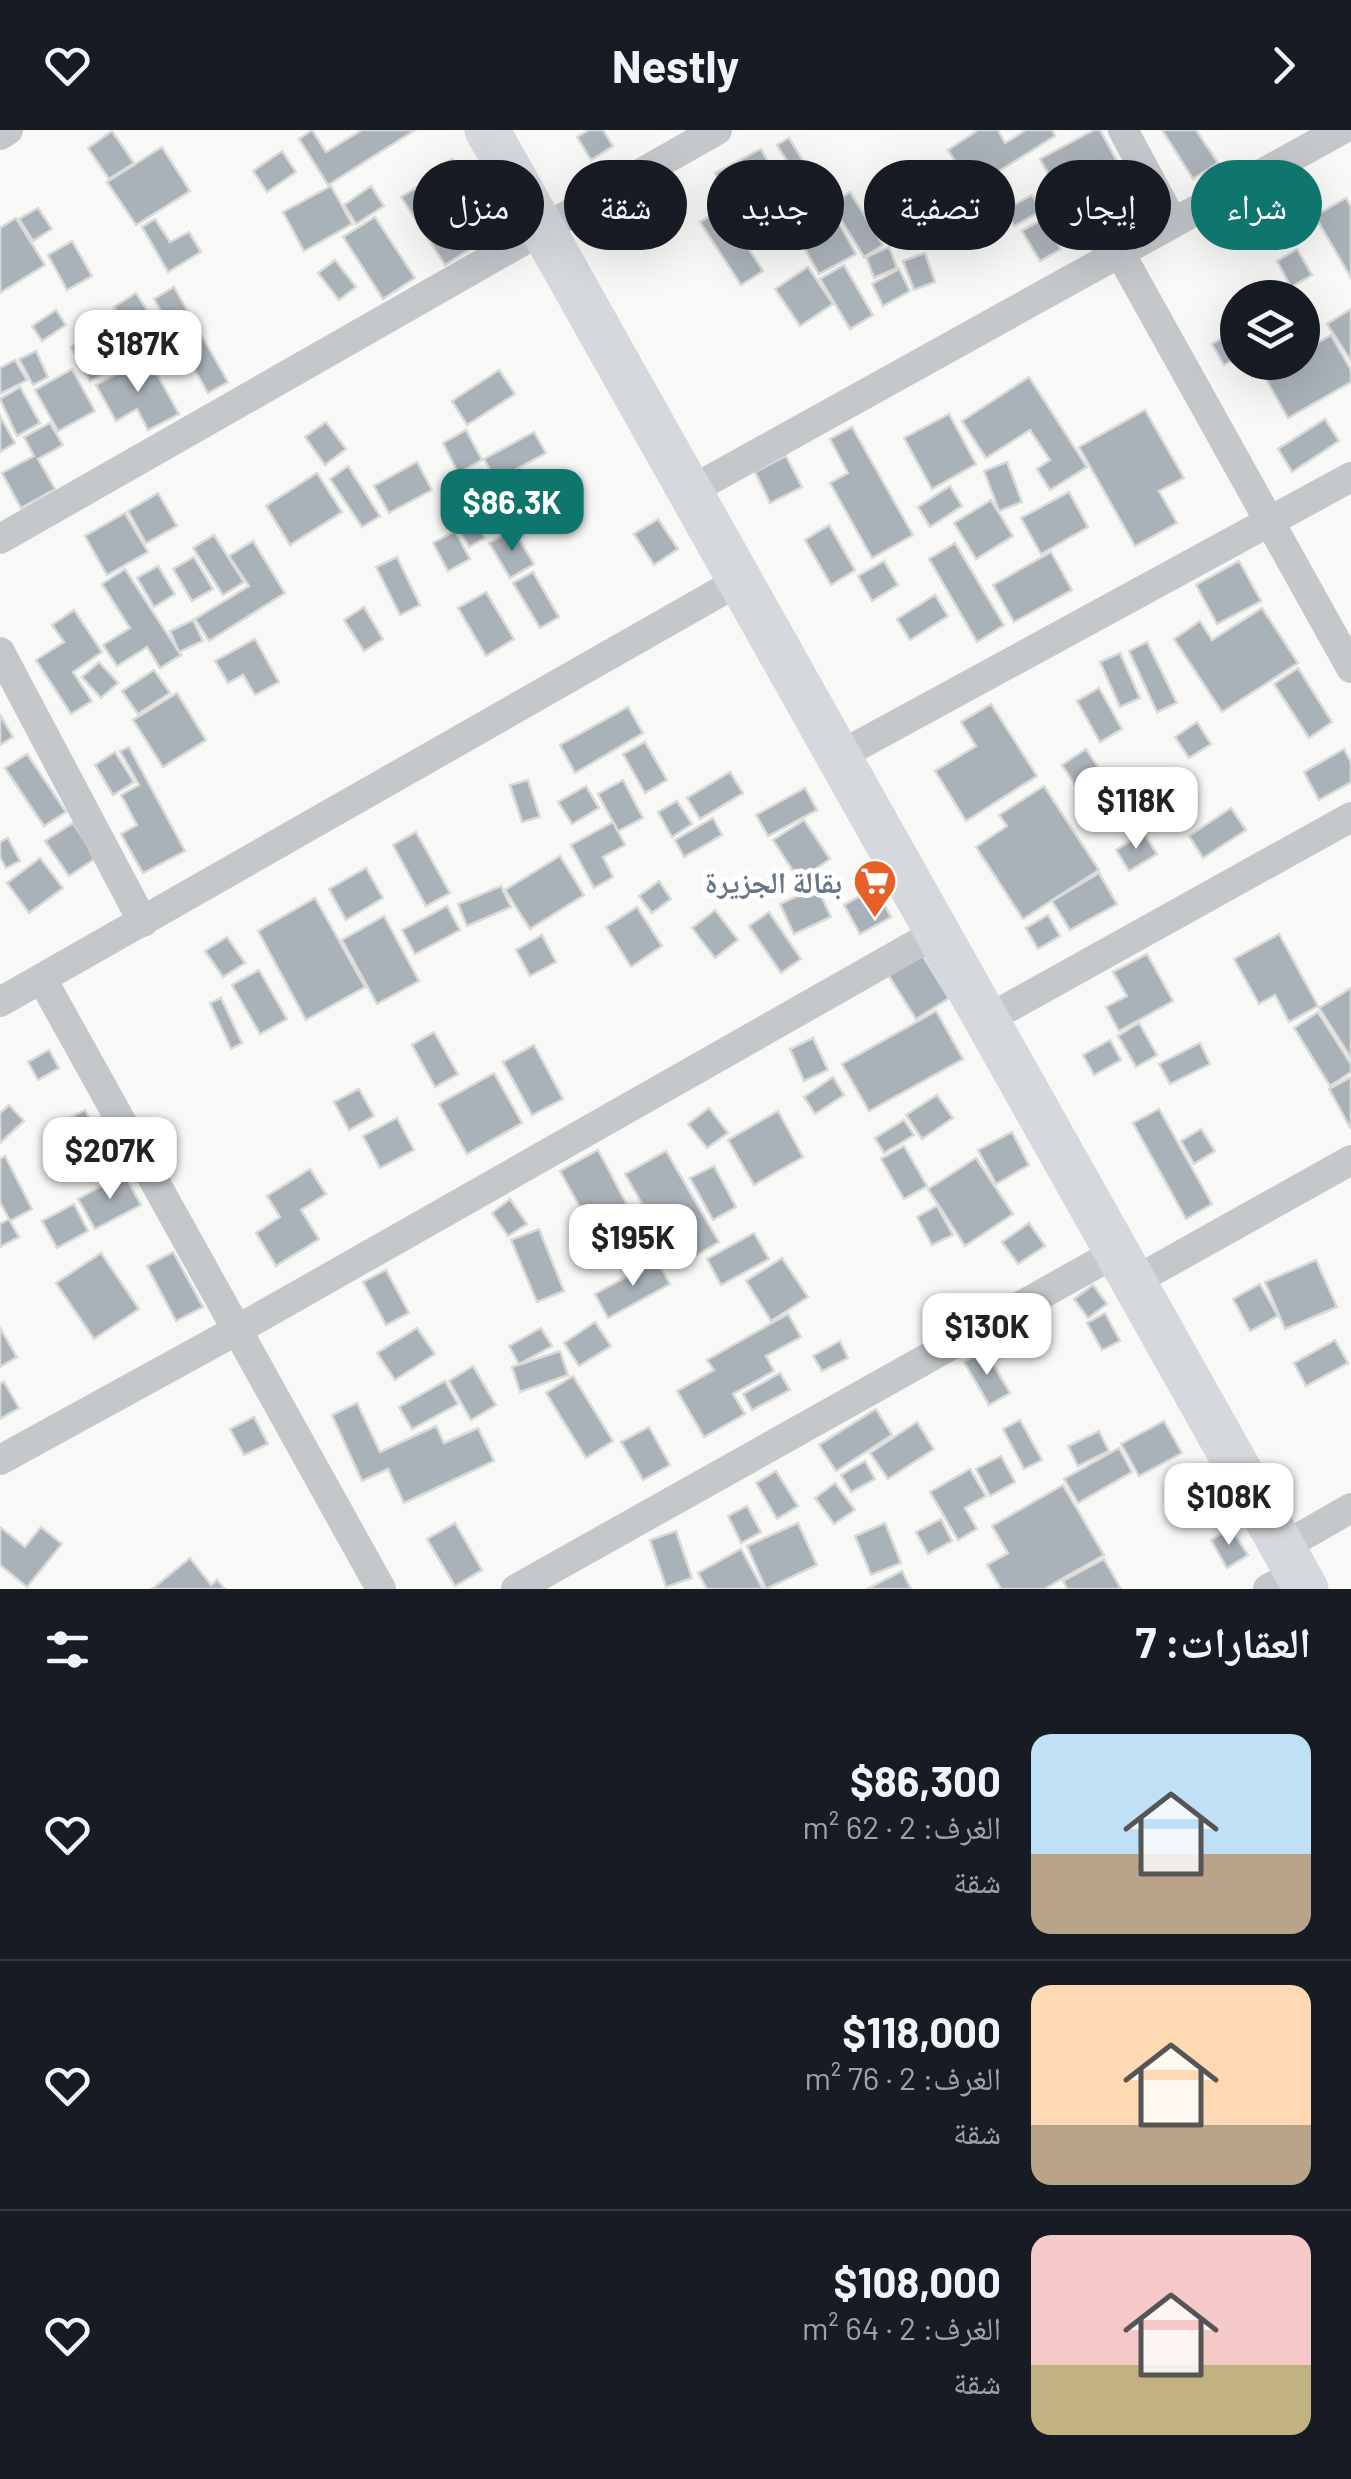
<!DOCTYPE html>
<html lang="ar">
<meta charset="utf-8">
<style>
body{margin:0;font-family:Barlow,"Noto Naskh Arabic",sans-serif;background:#242831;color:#f1f3f6;direction:rtl;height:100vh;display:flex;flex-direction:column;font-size:38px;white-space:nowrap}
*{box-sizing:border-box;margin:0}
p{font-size:32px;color:#9ea1a6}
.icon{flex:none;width:55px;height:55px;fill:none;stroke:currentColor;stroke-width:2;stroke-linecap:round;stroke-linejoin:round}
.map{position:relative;height:1459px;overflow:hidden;direction:ltr}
.details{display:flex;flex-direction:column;background:#171b24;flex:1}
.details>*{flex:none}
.banner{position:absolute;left:30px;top:30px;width:1292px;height:90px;direction:rtl;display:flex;gap:20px}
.fabs{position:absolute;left:1220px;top:150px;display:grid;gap:20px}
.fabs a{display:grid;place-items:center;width:100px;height:100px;border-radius:50%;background:#171b24;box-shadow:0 10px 40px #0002;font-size:50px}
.price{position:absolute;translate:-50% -85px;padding:0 22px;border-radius:20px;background:#fff;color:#222;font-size:32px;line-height:65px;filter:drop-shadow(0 2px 5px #0008)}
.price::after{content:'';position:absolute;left:50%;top:60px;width:30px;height:22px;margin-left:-15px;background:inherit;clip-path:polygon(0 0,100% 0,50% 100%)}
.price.on{background:#0f766e;color:#fff}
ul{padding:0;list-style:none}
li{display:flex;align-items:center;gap:30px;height:250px;padding:0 40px}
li+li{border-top:2px solid #363941}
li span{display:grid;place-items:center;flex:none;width:280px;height:200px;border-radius:20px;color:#555}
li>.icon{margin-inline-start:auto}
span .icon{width:120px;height:120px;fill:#fffc;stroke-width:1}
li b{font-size:42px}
h2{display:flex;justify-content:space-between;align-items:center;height:120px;padding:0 40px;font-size:42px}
.chip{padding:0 35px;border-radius:45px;background:#171b24;box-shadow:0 10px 40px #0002;font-size:35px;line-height:90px}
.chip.on{background:#0f766e;color:#fff}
header{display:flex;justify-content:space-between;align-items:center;height:130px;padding:0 40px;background:#171b24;font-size:45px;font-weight:700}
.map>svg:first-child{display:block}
</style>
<header><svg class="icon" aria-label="forward" viewBox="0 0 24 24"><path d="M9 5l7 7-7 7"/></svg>Nestly<svg class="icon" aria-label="heart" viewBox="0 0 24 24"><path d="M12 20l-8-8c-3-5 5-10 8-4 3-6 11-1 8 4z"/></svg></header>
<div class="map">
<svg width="1351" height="1459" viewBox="0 0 1351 1459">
<rect width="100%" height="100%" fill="#f8f8f6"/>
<g fill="#aab2b9" stroke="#dadad8" stroke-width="2.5">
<path d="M312,0l14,22 36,-22h53l-87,55 -29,-46z"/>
<path d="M589,0h14l10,16 -22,14 -14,-23z"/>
<path d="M998,0l7,13 21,-13h26l3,6 -83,52 -24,-38 30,-20z"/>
<path d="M1094,0h6l20,37 -58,31 -22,-39z"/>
<path d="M1162,0h34l22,33 -25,16z"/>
<path d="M112,1l22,32 -25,16 -21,-31z"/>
<path d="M789,8l40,65 -67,42 -27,-41 57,-35 -15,-24z"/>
<path d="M162,17l28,44 -54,34 -29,-43z"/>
<path d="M761,19l14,26 -46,24 -14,-26z"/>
<path d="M282,21l14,21 -29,20 -14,-21z"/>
<path d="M452,29l26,40 -28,18 -26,-38z"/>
<path d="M1097,53l15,21 -23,18 -16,-22z"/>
<path d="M331,56l21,38 -48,27 -21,-39z"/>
<path d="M371,56l13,20 -28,18 -12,-19z"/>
<path d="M419,56l28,45 34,-22 16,23 -52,33 -44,-68z"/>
<path d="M850,62l33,53 -19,12 -33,-53z"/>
<path d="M1032,65l9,16 -27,15 -9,-16z"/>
<path d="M1346,68l5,8v72l-36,-62z"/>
<path d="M830,77l26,47 -37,20 -26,-46z"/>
<path d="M38,78l14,21 -19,12 -14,-22z"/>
<path d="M722,78l41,63 -22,14 -41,-63z"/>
<path d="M375,87l40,61 -32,21 -40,-62z"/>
<path d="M16,88l29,47 -45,28v-65z"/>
<path d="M155,89l15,23 19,-10 12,20 -33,20 -26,-45z"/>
<path d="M1043,89l18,30 -21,12 -18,-30z"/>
<path d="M72,111l20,35 -25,14 -19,-35z"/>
<path d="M889,117l8,21 -23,10 -8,-21z"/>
<path d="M1297,119l15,26 -21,12 -14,-26z"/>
<path d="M925,123l10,29 -21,8 -11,-29z"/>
<path d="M335,130l21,27 -17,13 -21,-27z"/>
<path d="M844,135l29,50 -23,14 -30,-50z"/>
<path d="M808,137l25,37 -33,22 -25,-37z"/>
<path d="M899,139l11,22 -27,15 -11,-22z"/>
<path d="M174,157l54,95 -20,11 -54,-94z"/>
<path d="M136,163l30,47 -22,14 -30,-47z"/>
<path d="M1351,179v52l-24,-37z"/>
<path d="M56,180l10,15 -24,16 -10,-15z"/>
<path d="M116,192l19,34 -45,25 -19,-34z"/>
<path d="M1238,199v28l-14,8 -12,-21z"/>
<path d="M1331,205l20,35v12l-63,36 -25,-44 21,-12h18v-10z"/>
<path d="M36,221l12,26 -15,8 -14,-26z"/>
<path d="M148,228l31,56 -31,16 -11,-21 -21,12 -20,-36z"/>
<path d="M15,230l12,20 -27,14v-26z"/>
<path d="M72,239l23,42 -37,20 -23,-41z"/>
<path d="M499,240l16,24 -48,31 -15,-24z"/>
<path d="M1029,247l58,90 -37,23 -13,-21 13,-9 -20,-30 -44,28 -24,-37z"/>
<path d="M20,257l20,36 -23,13 -17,-37z"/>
<path d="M1145,280l39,68 -25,13 18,32 -42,23 -56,-99z"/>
<path d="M949,284l27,50 -44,25 -28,-51z"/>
<path d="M0,286l15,27 -15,9z"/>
<path d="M1325,289l14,22 -47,31 -14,-23z"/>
<path d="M326,292l20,27 -21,16 -20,-28z"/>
<path d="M50,293l13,22 -25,14 17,30 -34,19 -19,-35 32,-17 -10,-19z"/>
<path d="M852,297l61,108 -41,23 -42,-75 18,-10 -18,-34z"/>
<path d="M466,300l16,30 -24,13 -15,-30z"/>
<path d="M534,302l12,21 -50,27 -12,-21z"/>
<path d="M786,326l16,31 -32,16 -15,-31z"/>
<path d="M417,332l15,28 -43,23 -15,-27z"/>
<path d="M1007,332l15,40 -23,9 -15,-40z"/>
<path d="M348,336l32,50 -18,11 -32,-48z"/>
<path d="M317,343l25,39 -52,33 -24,-39z"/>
<path d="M492,349l13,23 -30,15 -12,-23z"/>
<path d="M950,356l12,20 -32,21 -12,-20z"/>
<path d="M1069,362l19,35 -47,27 -20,-36z"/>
<path d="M158,363l19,33 -31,17 -18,-32z"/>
<path d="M459,368l26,40 -16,9 -24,-40z"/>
<path d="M991,370l22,36 -37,23 -22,-36z"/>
<path d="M125,383l23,39 -41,23 -22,-39z"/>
<path d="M658,389l20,30 -24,16 -20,-31z"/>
<path d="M829,395l26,45 -24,15 -26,-45z"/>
<path d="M513,399l21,35 -24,14 -21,-35z"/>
<path d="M455,401l15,28 -22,12 -15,-28z"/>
<path d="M214,405l30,47 -21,13 -30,-47z"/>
<path d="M253,411l32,52 -76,48 -14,-22 54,-33 -20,-30z"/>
<path d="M955,413l49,82 -27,17 -48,-83z"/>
<path d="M1051,422l21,38 -58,32 -21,-37z"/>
<path d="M194,427l19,32 -21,12 -19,-32z"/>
<path d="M397,427l23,48 -20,10 -24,-48z"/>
<path d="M884,431l14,24 -26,16 -14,-25z"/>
<path d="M1239,431l22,40 -44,23 -21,-39z"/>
<path d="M158,436l17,28 -21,13 -17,-29z"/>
<path d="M125,439l56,86 -21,13 -13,-21 -30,19 -14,-21 27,-17 -28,-44z"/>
<path d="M533,442l26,45 -19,11 -27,-45z"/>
<path d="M486,462l28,47 -28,17 -28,-48z"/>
<path d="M935,465l13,21 -38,24 -13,-21z"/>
<path d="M364,477l19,32 -19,12 -20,-31z"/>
<path d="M1262,478l36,55 -76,49 -48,-73 26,-18 12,19z"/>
<path d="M74,480l28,42 -29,20 19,29 -21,13 -35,-54 28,-18 -12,-17z"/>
<path d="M193,490l10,21 -24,11 -9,-21z"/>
<path d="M255,509l24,43 -24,13 -12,-20 -15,8 -13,-22z"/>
<path d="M1147,512l30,61 -20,9 -28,-61z"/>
<path d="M1120,523l20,45 -20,9 -20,-45z"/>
<path d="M99,532l19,21 -17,15 -19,-21z"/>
<path d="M1298,538l34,54 -23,16 -35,-54z"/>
<path d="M154,540l16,23 -32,21 -16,-23z"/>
<path d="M1099,558l23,41 -22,13 -23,-41z"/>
<path d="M177,563l29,47 -43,27 -30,-47z"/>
<path d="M991,574l46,72 -71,45 -31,-50 41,-25 -15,-24z"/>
<path d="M628,577l15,26 -68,40 -15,-28z"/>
<path d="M0,585l13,22 -13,8z"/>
<path d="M1197,592l14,22 -22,14 -14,-21z"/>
<path d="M645,612l22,38 -22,13 -22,-39z"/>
<path d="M129,617l56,104 -42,22 -22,-39 16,-9 -16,-30 18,-10 -19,-34z"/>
<path d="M1086,619l21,32 11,-8 29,42 -21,14 -17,-25 -15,10 -32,-49z"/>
<path d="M1344,619l7,13v20l-32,18 -15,-28z"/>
<path d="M115,622l19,30 -21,13 -18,-30z"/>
<path d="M27,624l39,58 -22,14 -39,-58z"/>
<path d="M730,642l13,21 -43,26 -13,-21z"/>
<path d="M528,650l12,37 -18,5 -12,-37z"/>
<path d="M623,650l20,38 -25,13 -20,-37z"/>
<path d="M586,656l13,22 -27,16 -14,-22z"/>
<path d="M1044,656l55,84 -76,49 -47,-72 31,-21 -8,-11z"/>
<path d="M805,658l12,22 -49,26 -12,-21z"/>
<path d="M677,671l15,23 -20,13 -14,-25z"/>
<path d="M1231,678l15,22 -43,28 -14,-22z"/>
<path d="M713,688l9,17 -38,22 -9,-17z"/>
<path d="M804,690l26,39 -31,21 -26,-40z"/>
<path d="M613,692l12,23 -22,12 10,20 -19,11 -23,-43z"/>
<path d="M73,693l23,35 -27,18 -24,-35z"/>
<path d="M416,702l34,61 -24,13 -33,-61z"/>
<path d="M1144,703l13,21 -28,17 -13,-21z"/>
<path d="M8,708l12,23 -14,7 -6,-11v-15z"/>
<path d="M560,726l24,39 -54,34 -25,-39z"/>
<path d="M40,728l23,30 -34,25 -22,-30z"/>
<path d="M366,738l17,30 -37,22 -17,-31z"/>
<path d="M1099,743l18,31 -47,26 -18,-29z"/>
<path d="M659,751l12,18 -19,14 -13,-17z"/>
<path d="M501,756l10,21 -44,19 -9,-22z"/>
<path d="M817,757l14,30 -37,17 -14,-30z"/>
<path d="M875,758l16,29 -31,17 -16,-29z"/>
<path d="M315,768l50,89 -59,33 -48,-89z"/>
<path d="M447,776l13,24 -45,24 -13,-24z"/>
<path d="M637,777l25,39 -31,21 -25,-40z"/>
<path d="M715,780l23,30 -23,18 -23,-30z"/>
<path d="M769,782l32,47 -20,14 -32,-47z"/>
<path d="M1048,785l12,21 -22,13 -12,-21z"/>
<path d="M384,786l35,65 -42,23 -35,-64z"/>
<path d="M1279,804l39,72 -29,16 -14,-27 -16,9 -25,-45z"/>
<path d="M542,805l14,27 -26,14 -14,-26z"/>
<path d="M227,807l18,26 -22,14 -18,-26z"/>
<path d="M921,823l28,45 -33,21 -29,-46z"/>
<path d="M1147,824l26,47 -54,30 -13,-24 21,-11 -14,-24z"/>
<path d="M259,840l28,49 -27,15 -28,-49z"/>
<path d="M1351,858v70l-32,-50z"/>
<path d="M221,868l21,45 -11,6 -21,-46z"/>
<path d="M936,881l27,48 -94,52 -27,-47z"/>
<path d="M1318,882l33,52v8l-21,14 -36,-58z"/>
<path d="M1139,893l18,32 -21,12 -18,-31z"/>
<path d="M434,902l24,42 -23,13 -23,-42z"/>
<path d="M813,908l15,32 -24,11 -14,-32z"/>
<path d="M1110,910l11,20 -27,15 -11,-20z"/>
<path d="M1200,913l10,21 -40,20 -11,-20z"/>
<path d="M534,915l29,54 -31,16 -29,-53z"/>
<path d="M49,920l10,18 -21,12 -10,-18z"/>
<path d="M494,943l28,50 -55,31 -28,-50z"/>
<path d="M833,947l11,18 -29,19 -11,-17z"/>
<path d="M1351,947v52l-22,-40z"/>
<path d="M359,959l15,27 -25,14 -15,-28z"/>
<path d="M937,965l16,23 -31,21 -16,-24z"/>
<path d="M9,975l15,16 -24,22v-30z"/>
<path d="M709,978l19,25 -21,15 -19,-24z"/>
<path d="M1159,979l53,95 -26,15 -53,-96z"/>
<path d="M85,980l27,49 -40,22 -27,-50z"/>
<path d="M778,981l25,46 -49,28 -26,-45z"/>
<path d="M397,988l17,32 -34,18 -17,-32z"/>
<path d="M904,990l10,15 -30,18 -9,-15z"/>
<path d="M1201,999l14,22 -21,13 -13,-23z"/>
<path d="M1012,1002l17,33 -33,19 -18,-34z"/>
<path d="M904,1016l23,40 -23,13 -23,-40z"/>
<path d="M598,1020l37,70 -37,20 -38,-69z"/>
<path d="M666,1021l53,91 -41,24 -53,-92z"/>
<path d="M5,1026l27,53 -22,12 9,16 -19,10v-23l9,-5 -9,-17v-43z"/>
<path d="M976,1028l37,56 -48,32 -37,-57z"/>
<path d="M714,1036l22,41 -23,13 -23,-42z"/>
<path d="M310,1039l16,25 -25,16 18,29 -43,27 -20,-33 24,-16 -13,-21z"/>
<path d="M124,1044l17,31 -46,24 -17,-30z"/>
<path d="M510,1069l17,25 -19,12 -16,-23z"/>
<path d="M74,1074l14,27 -31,17 -15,-27z"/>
<path d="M937,1076l16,29 -21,10 -15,-28z"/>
<path d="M1029,1093l16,23 -27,18 -16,-22z"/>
<path d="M539,1099l25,62 -27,11 -26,-62z"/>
<path d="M754,1103l15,26 -48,26 -14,-26z"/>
<path d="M173,1122l30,55 -27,14 -29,-55z"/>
<path d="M101,1123l38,56 -45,30 -38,-56z"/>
<path d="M782,1128l26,39 -37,24 -25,-40z"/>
<path d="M657,1130l13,24 -62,34 -13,-24z"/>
<path d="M1316,1130l21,47 -52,22 -20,-47z"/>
<path d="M386,1140l23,43 -23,12 -23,-43z"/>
<path d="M1260,1154l18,32 -28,15 -17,-32z"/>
<path d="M1093,1155l14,19 -19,14 -14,-19z"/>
<path d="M1105,1183l15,28 -18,9 -15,-27z"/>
<path d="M788,1184l13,23 -35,19 8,15 -41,23 12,20 -41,23 -27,-46 37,-21 -7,-10z"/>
<path d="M595,1192l16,24 -32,20 -15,-23z"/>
<path d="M0,1198l17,29 -17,10z"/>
<path d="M417,1198l18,26 -40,26 -18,-27z"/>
<path d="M541,1198l11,18 -33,18 -10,-18z"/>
<path d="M1335,1210l13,23 -42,23 -12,-23z"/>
<path d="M840,1211l8,17 -26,13 -9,-15z"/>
<path d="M985,1220l25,43 -21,12 -25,-43z"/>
<path d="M560,1221l8,24 -48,17 -8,-25z"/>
<path d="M473,1236l23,39 -25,15 -22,-39z"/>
<path d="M780,1243l10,17 -38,20 -9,-16z"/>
<path d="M573,1246l40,65 -27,17 -40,-65z"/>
<path d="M445,1251l13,23 -46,25 -13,-22z"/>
<path d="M4,1252l15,26 -19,11v-35z"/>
<path d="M357,1273l23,49 56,-26 8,17 34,-15 16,33 -90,42 -16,-34 -26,12 -30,-66z"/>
<path d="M876,1279l16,26 -56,36 -17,-26z"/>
<path d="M254,1287l14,27 -24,11 -14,-26z"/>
<path d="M1020,1290l22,40 -18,9 -21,-40z"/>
<path d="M1164,1291l18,32 -43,23 -18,-32z"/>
<path d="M917,1292l17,27 -46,30 -18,-26z"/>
<path d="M649,1297l21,38 -27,15 -22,-38z"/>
<path d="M1099,1301l10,20 -31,15 -10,-20z"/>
<path d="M1119,1318l13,24 -54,31 -14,-24z"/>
<path d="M1001,1326l14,26 -25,14 -14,-27z"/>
<path d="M865,1331l10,18 -24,13 -10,-17z"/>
<path d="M970,1339l16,27 -21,12 12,21 -19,11 -28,-48z"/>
<path d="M776,1341l22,35 -21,13 -21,-36z"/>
<path d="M835,1353l20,27 -21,14 -19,-26z"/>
<path d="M1063,1355l41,70 -60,34h-43l-14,-24 21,-12 -16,-27z"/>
<path d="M747,1376l14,26 -20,11 -13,-27z"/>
<path d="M941,1389l11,22 -24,13 -12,-22z"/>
<path d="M455,1393l27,47 -27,16 -28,-47z"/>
<path d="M798,1393l19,42 -51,24 -19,-43z"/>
<path d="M885,1393l16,40 -30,12 -16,-39z"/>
<path d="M0,1397l25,20 16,-20 21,17 -35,43 -27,-22z"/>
<path d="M1231,1398l17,27 -21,13 -16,-28z"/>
<path d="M676,1401l16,47 -26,9 -16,-47z"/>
<path d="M741,1419l22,40h-56l-9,-16z"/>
<path d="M190,1428l21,27 6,-5 8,9h-73z"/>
<path d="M1104,1429l17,30h-54l-4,-8z"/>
<path d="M902,1441l9,18h-44z"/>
</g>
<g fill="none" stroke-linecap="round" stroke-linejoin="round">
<g stroke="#c4c8cb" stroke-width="30">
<path d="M1123,0l49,91"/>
<path d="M0,5l8,-5"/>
<path d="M1120,123l231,415"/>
<path d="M690,361l651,-361"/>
<path d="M0,409l717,-409"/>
<path d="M0,522l143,270"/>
<path d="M839,626l512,-279"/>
<path d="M42,849l339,610"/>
<path d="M0,872l739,-421"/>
<path d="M986,890l365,-203"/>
<path d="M1133,1152l218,-122"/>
<path d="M0,1330l237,-130 699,-397"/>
<path d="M1283,1417l68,-39"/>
<path d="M516,1459l601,-337"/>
<path d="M1268,1459l29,-16"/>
</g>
<path stroke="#d5d9dd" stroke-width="45" d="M487,0l819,1459"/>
</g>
<defs>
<g id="supermarket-pin" transform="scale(2.25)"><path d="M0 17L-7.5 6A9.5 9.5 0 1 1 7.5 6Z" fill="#e66028" stroke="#fff"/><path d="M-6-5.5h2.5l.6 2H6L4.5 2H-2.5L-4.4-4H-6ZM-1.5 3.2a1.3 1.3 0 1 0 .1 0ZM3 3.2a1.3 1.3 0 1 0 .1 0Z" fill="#fff"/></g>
</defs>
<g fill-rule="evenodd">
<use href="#supermarket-pin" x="875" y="751"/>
</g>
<g text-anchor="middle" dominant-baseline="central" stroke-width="10" stroke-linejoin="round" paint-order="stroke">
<g font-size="30" font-weight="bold" fill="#677787" stroke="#fff" text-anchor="end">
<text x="842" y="751">بقالة الجزيرة</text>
</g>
</g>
</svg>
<div class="fabs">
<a><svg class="icon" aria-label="layers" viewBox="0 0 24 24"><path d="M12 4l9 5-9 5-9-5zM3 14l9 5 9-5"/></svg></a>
</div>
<b class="price" style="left:138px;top:265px">$187K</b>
<b class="price on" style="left:512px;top:424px">$86.3K</b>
<b class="price" style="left:1136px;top:722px">$118K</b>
<b class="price" style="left:110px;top:1072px">$207K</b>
<b class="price" style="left:633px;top:1159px">$195K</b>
<b class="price" style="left:987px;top:1248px">$130K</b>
<b class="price" style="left:1229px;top:1418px">$108K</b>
<div class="banner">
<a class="chip on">شراء</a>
<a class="chip">إيجار</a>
<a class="chip">تصفية</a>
<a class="chip">جديد</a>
<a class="chip">شقة</a>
<a class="chip">منزل</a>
</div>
</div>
<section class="details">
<h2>العقارات: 7<svg class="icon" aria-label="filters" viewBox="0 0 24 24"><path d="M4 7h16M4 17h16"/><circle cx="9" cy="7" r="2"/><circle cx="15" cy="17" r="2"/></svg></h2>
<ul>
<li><span style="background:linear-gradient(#bfe0f5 60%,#b9a48a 0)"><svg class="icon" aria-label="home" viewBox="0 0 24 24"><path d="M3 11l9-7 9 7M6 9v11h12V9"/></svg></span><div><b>$86,300</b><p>الغرف: 2 · 62 m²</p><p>شقة</p></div><svg class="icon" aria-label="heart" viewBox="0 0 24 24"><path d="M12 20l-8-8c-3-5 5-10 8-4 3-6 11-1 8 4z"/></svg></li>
<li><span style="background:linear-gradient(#ffd9b3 70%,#b9a48a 0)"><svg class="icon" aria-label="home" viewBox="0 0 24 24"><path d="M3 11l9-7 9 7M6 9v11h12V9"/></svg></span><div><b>$118,000</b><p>الغرف: 2 · 76 m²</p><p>شقة</p></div><svg class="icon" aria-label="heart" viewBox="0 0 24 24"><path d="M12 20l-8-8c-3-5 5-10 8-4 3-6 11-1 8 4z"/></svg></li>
<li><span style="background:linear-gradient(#f6c9c9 65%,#c2b280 0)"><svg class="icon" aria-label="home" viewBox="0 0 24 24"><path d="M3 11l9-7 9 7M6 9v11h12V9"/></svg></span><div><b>$108,000</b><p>الغرف: 2 · 64 m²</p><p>شقة</p></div><svg class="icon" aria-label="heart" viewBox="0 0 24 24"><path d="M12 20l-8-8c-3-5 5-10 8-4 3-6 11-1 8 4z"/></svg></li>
</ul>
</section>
